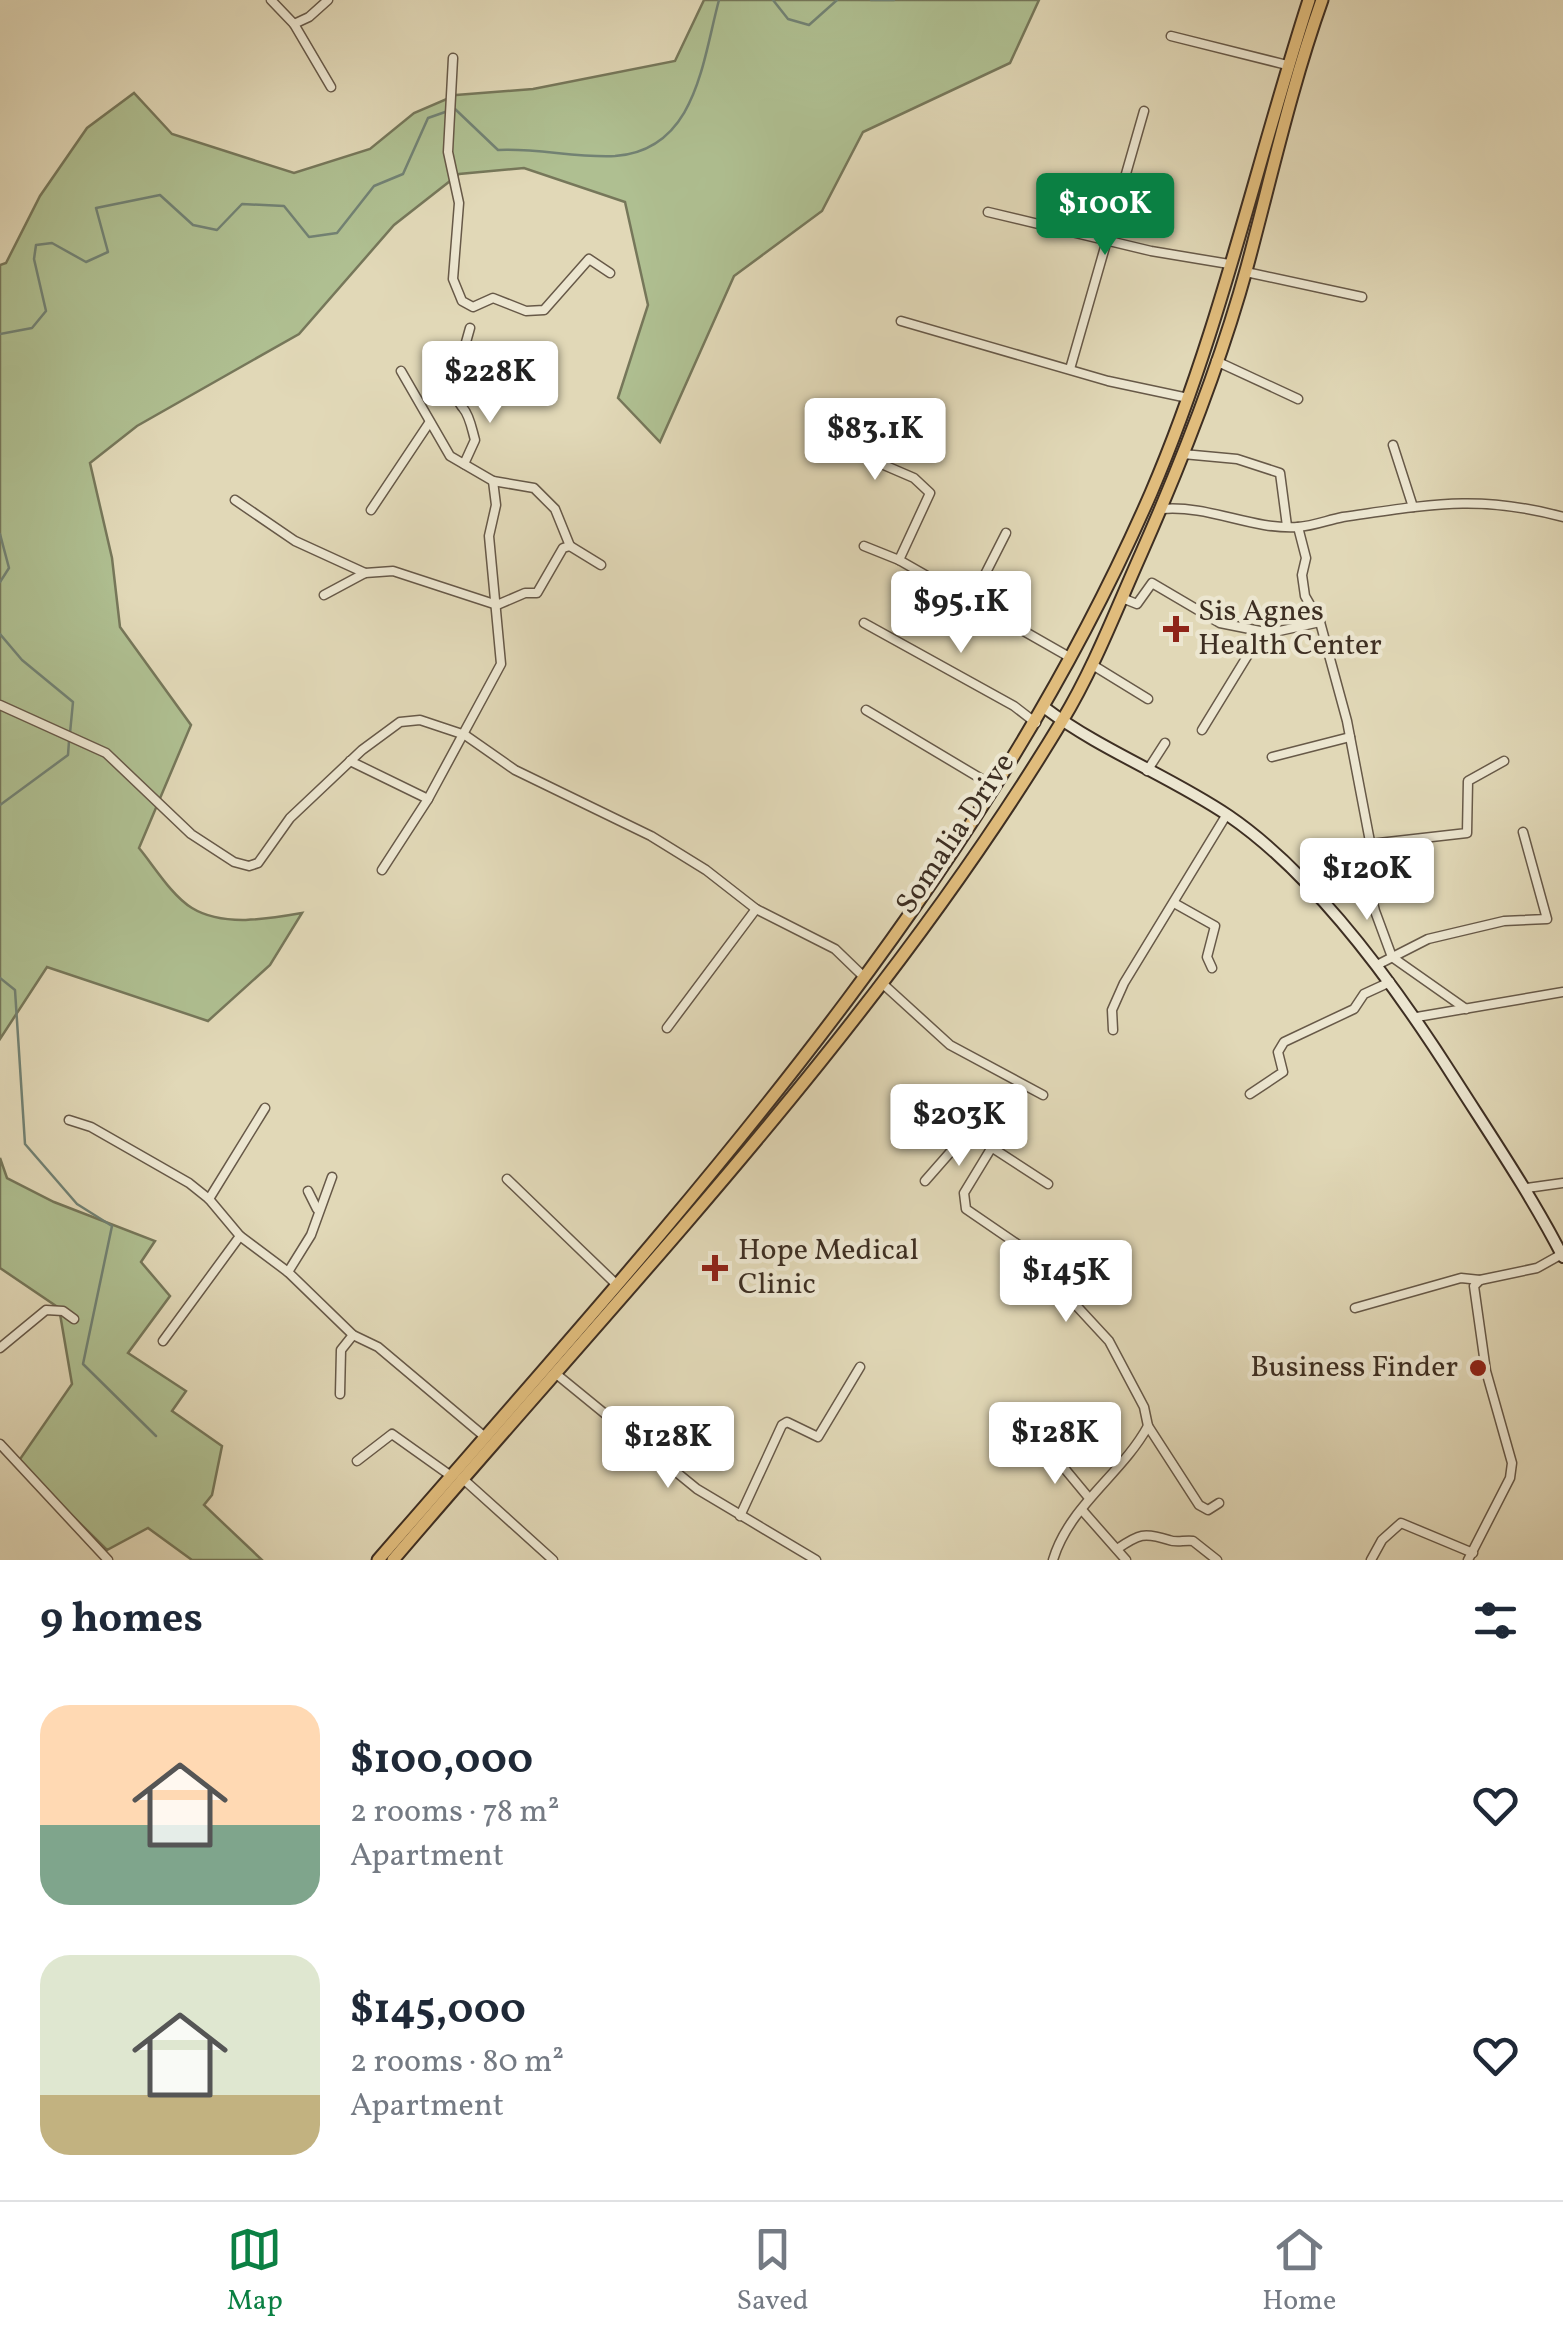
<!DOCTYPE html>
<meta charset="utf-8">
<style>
body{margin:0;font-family:Vollkorn,serif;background:#f2f2f3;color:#1f2937;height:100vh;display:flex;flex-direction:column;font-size:38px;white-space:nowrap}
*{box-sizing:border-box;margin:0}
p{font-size:32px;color:#747a83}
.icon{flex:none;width:55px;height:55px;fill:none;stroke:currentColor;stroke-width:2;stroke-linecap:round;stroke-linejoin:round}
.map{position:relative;height:1560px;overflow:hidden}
.sheet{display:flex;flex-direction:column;background:#fff;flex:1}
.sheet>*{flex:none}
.price{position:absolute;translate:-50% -85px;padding:0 22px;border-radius:10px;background:#fff;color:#222;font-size:32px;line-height:65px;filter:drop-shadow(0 2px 5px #0008)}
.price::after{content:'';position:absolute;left:50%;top:60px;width:30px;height:22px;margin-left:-15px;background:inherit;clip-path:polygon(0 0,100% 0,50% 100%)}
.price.selected{background:#0b8043;color:#fff}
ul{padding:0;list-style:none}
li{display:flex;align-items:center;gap:30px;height:250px;padding:0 40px}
li span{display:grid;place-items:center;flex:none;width:280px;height:200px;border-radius:30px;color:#555}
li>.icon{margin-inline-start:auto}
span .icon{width:120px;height:120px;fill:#fffc;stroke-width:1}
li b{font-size:42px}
h2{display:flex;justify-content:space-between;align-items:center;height:120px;padding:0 40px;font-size:42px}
.tabs{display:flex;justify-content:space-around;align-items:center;height:140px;border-top:2px solid #e0e1e3;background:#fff;font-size:28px;color:#747a83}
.tabs a{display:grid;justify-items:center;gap:5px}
.tabs .selected{color:#0b8043}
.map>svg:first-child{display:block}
</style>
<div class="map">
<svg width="1563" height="1560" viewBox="0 0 1563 1560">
<rect width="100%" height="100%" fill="#e1d8b7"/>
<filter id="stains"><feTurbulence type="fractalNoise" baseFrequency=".002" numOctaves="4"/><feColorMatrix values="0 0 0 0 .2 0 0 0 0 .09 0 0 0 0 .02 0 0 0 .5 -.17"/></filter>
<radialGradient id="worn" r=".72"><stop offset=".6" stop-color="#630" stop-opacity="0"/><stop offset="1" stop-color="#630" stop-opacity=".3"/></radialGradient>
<g fill="#afbf91" stroke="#76775a" stroke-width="2.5">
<path d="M704,0h335l-29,63 -147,69 -41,79 -88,65 -74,166 -42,-44 30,-93 -23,-103 -101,-34 -65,6 -65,51 -95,109 -162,92 -47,37 22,95 8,69 71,98 -52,123c15,18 33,48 53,60 31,19 76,11 110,5l-32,52 -62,56 -161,-54 -47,72v-774l6,-2 34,-67 47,-68 47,-35 38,41 122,39 76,-24 44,-36 42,-18 77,-6 142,-28z"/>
<path d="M0,1158l7,20 47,24 101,39 -14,21 29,34 -42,57 58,38 -14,20 50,35 -10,49 -8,10 58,55h-70l-44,-32 -41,22 -89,-88 54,-78 -13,-76 -59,-40z"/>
</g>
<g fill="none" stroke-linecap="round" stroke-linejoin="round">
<g stroke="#728274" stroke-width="2.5">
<path d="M773,0l15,19 21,6 28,-25"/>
<path d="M871,0h23"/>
<path d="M455,109l43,41c39,-2 78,8 117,6 81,-6 87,-93 104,-156"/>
<path d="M0,334l32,-6 14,-17 -12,-52 2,-14 16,-2 34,19 22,-10 -12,-44 64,-13 33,30 24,5 25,-26 42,2 25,31 28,-4 37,-47 29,-12 25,-56 20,-7"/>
<path d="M0,534l9,34 -9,14"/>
<path d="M0,634l22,26 51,42 -3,31"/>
<path d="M0,805l68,-50 1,-14"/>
<path d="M0,978l15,12 10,154 52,60 35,22 -29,138 73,72"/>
</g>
<g stroke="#675948" stroke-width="11">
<g id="street">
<path d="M271,0l23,24 15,-7 19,-17"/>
<path d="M294,24l37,63"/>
<path d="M1171,36l116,29"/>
<path d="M453,58l-5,94 11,51 -6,76 9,22 11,6 20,-9 33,13 18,-1 45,-51 21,14"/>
<path d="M988,212l163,39 78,13"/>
<path d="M1246,272l116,25"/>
<path d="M901,321l207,60 80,17"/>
<path d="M470,328l-9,32 4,8 15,6 13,-5 39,28"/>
<path d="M1216,361l82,38"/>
<path d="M1070,369l74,-258"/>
<path d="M401,371l49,85 43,25 41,7 21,21 15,37"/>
<path d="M828,415l14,32 72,31 16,15 -31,67"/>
<path d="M1393,445l20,62"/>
<path d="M1183,454l54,5 43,14 7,53"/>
<path d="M464,464l11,-24c-3,-10 -5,-24 -12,-32 -13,-18 -20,-25 2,-40"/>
<path d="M235,500l60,41 70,32"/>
<path d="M1162,509c48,-4 89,21 136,18 15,-1 30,-7 45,-10 85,-12 135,-23 220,0"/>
<path d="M371,510l58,-87"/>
<path d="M1298,527l8,31 -4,17 3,21 15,26 27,99 25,131 -4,30 7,29 17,46 74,52"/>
<path d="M864,546l35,14 172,98"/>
<path d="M324,595l41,-22 28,-2 104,34 28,-12h12l26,-45 7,-2 31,19"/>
<path d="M1122,598l15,6 15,-21 68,40 50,10 50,-11"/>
<path d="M971,602l35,-69"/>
<path d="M864,623l150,83 22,17"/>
<path d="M1091,664l57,35"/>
<path d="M0,705l106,48 85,81 43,28 15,4 9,-3 32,-45 72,-68 38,-28 20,-2 45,15 50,35 136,66 55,34 50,39 79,40 29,28"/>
<path d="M866,710l129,77"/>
<path d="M1202,730l60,-98"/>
<path d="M1272,757l78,-20"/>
<path d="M350,761l78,38"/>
<path d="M1147,771l18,-28"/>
<path d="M1370,844l97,-11 1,-52 36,-20"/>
<path d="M382,870l46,-71 73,-135 -12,-128 7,-31 -3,-24"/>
<path d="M1174,903l41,23 -8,31 5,11"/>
<path d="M1377,965l51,-26 76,-18 43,-2 -24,-87"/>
<path d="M883,984l67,61 93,50"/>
<path d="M1417,1017l146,-25"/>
<path d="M667,1028l89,-119"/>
<path d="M1113,1030l-1,-20 12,-27 103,-169"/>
<path d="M1250,1094l33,-22 -5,-20 6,-10 70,-33 10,-15 26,-12"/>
<path d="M1009,1119l-45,74 2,16 57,39 86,93 35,66 4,19c-26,48 -79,80 -95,134"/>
<path d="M69,1120l22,7 98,56 20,16 31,37 48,36 65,63 25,12 107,90"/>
<path d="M507,1179l109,105"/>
<path d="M925,1181l43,-49 80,52"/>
<path d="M1527,1188l36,-5"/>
<path d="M308,1191l9,18"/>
<path d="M209,1199l56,-91"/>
<path d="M288,1272l23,-37 21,-58"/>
<path d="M1355,1308l106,-30 19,2"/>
<path d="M163,1341l77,-105"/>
<path d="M0,1348l46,-38 17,1 11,8"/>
<path d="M555,1373l142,116 119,71"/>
<path d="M340,1394l1,-44 12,-15"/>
<path d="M1148,1426l51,79 9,5 11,-7"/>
<path d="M0,1444l108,116"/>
<path d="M1050,1451l39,47"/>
<path d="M357,1461l35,-27 59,42"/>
<path d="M462,1478l91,82"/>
<path d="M1082,1510l44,50"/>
<path d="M740,1516l42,-91 5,-3 31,15 42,-70"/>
<path d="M1117,1549c22,-15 27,-17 52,-9 7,3 15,0 24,1l24,19"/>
<path d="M1371,1560l11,-20 19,-17 72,30"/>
<path d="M1468,1560l42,-82 2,-15 -26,-92 -12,-85 6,-6 57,-12 25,-14"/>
</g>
</g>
<g stroke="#3e2f23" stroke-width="14">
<path id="secondary" d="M1045,708c57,43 125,68 184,108 89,61 170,175 227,265 37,58 75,114 107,176"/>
</g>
<g stroke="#3e2f23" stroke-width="15">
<g id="primary">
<path d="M378,1560c287,-331 596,-661 773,-1067 68,-158 105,-329 158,-493"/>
<path d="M393,1560c231,-271 484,-532 669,-839 32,-53 54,-111 79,-167 41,-93 79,-189 106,-287 24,-89 44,-180 75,-267"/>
</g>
</g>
<use href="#street" stroke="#ece6d0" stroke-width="8"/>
<use href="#secondary" stroke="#ece6d0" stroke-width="10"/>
<use href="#primary" stroke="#e0bc7c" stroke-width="11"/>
</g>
<g fill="#8f2418" stroke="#ece6d0" stroke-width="4">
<path d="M1171 614h10v10h10v10h-10v10h-10v-10h-10v-10h10z"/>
<path d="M710 1253h10v10h10v10h-10v10h-10v-10h-10v-10h10z"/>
<circle cx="1478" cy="1368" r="10"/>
</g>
<g text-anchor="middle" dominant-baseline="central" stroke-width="9" stroke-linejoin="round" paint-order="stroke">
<g font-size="30" fill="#3e2f23" stroke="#ece6d0" text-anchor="start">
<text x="1198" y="612">Sis Agnes<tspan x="1198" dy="34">Health Center</tspan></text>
<text x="738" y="1251">Hope Medical<tspan x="738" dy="34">Clinic</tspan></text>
<text x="1458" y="1368" text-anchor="end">Business Finder</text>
</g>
<g font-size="30" fill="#3e2f23" stroke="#ece6d0">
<text transform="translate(956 834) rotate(-56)">Somalia Drive</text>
</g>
</g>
<rect width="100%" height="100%" filter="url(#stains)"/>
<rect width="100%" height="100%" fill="url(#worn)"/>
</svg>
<b class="price selected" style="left:1105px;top:258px">$100K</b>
<b class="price" style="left:490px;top:426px">$228K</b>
<b class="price" style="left:875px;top:483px">$83.1K</b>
<b class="price" style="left:961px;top:656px">$95.1K</b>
<b class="price" style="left:1367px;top:923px">$120K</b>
<b class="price" style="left:959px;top:1169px">$203K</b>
<b class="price" style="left:1066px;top:1325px">$145K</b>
<b class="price" style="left:1055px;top:1487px">$128K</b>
<b class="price" style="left:668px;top:1491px">$128K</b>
</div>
<section class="sheet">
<h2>9 homes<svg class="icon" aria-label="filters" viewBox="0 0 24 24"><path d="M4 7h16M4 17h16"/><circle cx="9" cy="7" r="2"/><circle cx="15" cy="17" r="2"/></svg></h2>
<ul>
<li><span style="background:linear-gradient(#ffd9b3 60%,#7fa58c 0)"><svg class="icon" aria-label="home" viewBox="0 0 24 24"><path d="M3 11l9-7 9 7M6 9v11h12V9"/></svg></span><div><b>$100,000</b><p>2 rooms · 78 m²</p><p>Apartment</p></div><svg class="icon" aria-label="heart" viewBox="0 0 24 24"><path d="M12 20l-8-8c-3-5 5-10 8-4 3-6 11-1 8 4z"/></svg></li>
<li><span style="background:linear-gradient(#dfe7d0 70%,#c2b280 0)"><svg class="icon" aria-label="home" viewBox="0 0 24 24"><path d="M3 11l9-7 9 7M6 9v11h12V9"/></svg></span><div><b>$145,000</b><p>2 rooms · 80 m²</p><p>Apartment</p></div><svg class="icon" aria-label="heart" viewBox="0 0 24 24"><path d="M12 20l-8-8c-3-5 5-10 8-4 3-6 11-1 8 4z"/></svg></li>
</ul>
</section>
<nav class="tabs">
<a class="selected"><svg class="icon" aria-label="map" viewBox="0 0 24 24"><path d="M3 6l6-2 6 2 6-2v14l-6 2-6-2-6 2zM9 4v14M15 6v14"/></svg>Map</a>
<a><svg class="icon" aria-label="saved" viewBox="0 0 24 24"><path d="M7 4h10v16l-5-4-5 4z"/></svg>Saved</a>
<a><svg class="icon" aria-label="home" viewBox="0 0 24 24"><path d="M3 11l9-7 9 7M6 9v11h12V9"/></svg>Home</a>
</nav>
